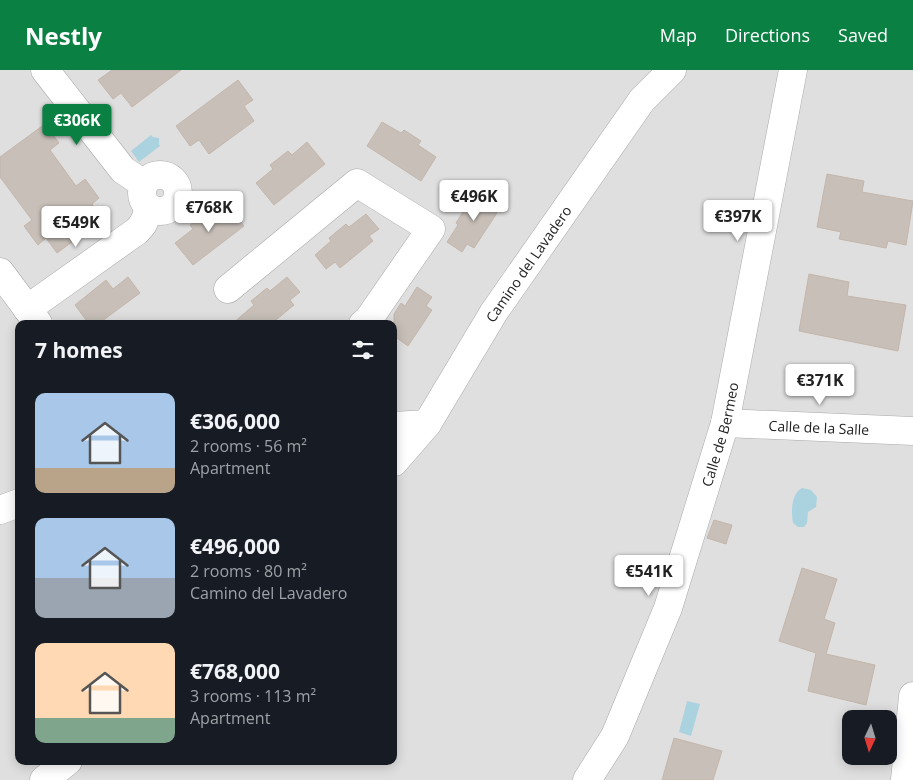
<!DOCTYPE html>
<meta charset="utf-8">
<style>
body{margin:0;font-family:"Open Sans",sans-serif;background:#242831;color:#f1f3f6;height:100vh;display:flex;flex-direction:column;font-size:19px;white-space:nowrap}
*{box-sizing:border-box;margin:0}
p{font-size:16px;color:#9ea1a6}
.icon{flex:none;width:28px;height:28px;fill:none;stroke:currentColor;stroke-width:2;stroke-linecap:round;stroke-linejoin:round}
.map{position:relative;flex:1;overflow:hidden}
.details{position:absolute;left:15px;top:250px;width:382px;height:445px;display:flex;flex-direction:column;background:#171b24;border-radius:10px;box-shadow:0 2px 12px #0003}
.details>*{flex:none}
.needle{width:32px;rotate:184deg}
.tools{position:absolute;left:842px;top:640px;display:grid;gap:10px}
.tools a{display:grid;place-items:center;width:55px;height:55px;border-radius:10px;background:#171b24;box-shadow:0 2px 12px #0003;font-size:25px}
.price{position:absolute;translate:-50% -42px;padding:0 11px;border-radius:5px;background:#fff;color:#222;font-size:16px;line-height:32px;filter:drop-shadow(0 1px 2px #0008)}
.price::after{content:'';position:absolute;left:50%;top:30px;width:15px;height:11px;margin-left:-8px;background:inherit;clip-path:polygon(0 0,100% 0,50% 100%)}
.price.active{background:#0b8043;color:#fff}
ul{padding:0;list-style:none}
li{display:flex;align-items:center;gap:15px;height:125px;padding:0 20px}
li span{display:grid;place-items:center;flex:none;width:140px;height:100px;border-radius:10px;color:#555}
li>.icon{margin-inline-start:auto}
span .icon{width:60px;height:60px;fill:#fffc;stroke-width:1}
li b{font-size:21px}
h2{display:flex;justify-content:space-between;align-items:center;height:60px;padding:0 20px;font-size:21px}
header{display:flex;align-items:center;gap:30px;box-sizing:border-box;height:70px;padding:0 25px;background:#0b8043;color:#fff}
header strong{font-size:24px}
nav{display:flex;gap:28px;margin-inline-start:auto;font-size:18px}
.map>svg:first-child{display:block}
</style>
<header>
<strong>Nestly</strong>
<nav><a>Map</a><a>Directions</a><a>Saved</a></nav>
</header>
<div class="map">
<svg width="913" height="710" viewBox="0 0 913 710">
<rect width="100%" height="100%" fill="#f2efe9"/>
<path fill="#e0dfdf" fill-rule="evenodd" d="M0,0h913v710h-913zM19,254h375v437h-375zM851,649h38v37h-38z"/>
<g fill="#aad3df">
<path d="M151,65l2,2 6,1v6l1,2 -21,16 -8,-11z"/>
<path d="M802,418l9,2 6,7 -1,10 -8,5 -1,11 -3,4h-6l-5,-4c-2,-11 -2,-29 9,-35z"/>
<path d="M687,631l13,3 -9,32 -12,-4z"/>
</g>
<g fill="#c7bfb8" stroke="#c4b6ab">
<path d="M112,0h69l-49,37 -11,-14 -8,6 -15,-19z"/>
<path d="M238,10l15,20 -9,6 10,15 -45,33 -10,-14 -9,6 -14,-20z"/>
<path d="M382,52l19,11 3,-3 17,11 -3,4 18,12 -15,24 -54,-35z"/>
<path d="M45,54l14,19 -9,7 26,36 9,-7 14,19 -7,6 11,15 -46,34 -11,-15 -8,7 -14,-19 8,-6 -32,-43v-20z"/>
<path d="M307,72l18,22 -51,41 -18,-22 17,-14 -3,-4 18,-14 4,4z"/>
<path d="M827,104l37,7 -2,11 51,9 -7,44 -18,-4 -2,7 -47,-9 2,-7 -24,-5z"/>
<path d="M483,120l14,9 -6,9 6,5 -23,35 -7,-4 -5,8 -15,-10 11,-17 -2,-2 12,-19 4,3z"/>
<path d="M226,133l18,23 -51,39 -18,-22 18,-14 -3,-4 17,-13 3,3z"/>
<path d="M366,144l13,15 -10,7 4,5 -33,27 -5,-6 -9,7 -11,-14 16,-14 -2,-3 17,-14 3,3z"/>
<path d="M809,204l40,8 -2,14 59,9 -8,46 -99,-20z"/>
<path d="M128,207l12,16 -42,31h-9l-14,-19 31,-25 7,9z"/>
<path d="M287,207l13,15 -10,8 4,5 -23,19h-39l22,-19 -3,-4 16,-13 3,3z"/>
<path d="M417,217l15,10 -6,9 6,4 -24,36 -14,-10v-22l7,-11 4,3z"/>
<path d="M714,450l18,5 -6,19 -19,-6z"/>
<path d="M802,498l35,11 -13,40 11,4 -9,31 49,11 -9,40 -58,-14 8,-38 -37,-12z"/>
<path d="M674,668l48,13 -9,29h-51z"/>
</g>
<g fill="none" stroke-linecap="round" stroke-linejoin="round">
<g stroke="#a9a9a9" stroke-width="29">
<g id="minor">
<path d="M45,0l78,100 21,14"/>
<circle cx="160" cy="123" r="18"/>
<path d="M0,202l38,51"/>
<path d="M228,219l129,-106 74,46 -63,91 -5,4"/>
<path d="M27,239l110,-78 6,-7 7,-16"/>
<path id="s1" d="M725,353l188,8"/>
<path d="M394,356l33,-2"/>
<path id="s2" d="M394,392l33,-38 67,-112 148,-212 30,-30"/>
<path d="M0,440l19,-7"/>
<path d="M44,710l24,-19"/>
<path id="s3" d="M587,710l28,-44 53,-128 57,-185 68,-353"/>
<path d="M905,710l8,-84"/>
</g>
</g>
<use href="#minor" stroke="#fff" stroke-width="28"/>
</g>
<g text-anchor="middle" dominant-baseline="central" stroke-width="4" stroke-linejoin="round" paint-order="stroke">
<g font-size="14" fill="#222" stroke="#fff">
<text stroke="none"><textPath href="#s2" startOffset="240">Camino del Lavadero</textPath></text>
<text stroke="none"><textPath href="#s1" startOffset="94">Calle de la Salle</textPath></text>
<text stroke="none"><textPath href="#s3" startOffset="372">Calle de Bermeo</textPath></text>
</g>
</g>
</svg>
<div class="tools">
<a><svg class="needle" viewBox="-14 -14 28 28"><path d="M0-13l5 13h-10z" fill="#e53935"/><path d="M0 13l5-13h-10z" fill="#9ea1a6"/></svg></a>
</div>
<b class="price active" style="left:77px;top:76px">€306K</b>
<b class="price" style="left:474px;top:152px">€496K</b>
<b class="price" style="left:209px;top:163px">€768K</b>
<b class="price" style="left:738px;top:172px">€397K</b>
<b class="price" style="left:76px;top:178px">€549K</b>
<b class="price" style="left:820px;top:336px">€371K</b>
<b class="price" style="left:649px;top:527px">€541K</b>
<section class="details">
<h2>7 homes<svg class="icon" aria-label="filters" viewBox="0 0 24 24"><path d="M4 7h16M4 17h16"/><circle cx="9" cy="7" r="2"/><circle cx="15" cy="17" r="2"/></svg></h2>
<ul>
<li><span style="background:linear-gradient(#a9c7e8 75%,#b9a48a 0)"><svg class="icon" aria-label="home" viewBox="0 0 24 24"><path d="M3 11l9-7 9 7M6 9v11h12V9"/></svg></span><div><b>€306,000</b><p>2 rooms · 56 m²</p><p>Apartment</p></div></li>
<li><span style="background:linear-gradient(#a9c7e8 60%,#9aa5b1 0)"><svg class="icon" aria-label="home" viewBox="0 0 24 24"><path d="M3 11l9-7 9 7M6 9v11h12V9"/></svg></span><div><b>€496,000</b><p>2 rooms · 80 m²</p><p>Camino del Lavadero</p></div></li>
<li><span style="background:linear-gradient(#ffd9b3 75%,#7fa58c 0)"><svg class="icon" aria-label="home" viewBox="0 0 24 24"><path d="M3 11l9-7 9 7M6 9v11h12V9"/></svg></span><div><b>€768,000</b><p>3 rooms · 113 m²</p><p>Apartment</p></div></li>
</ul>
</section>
</div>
